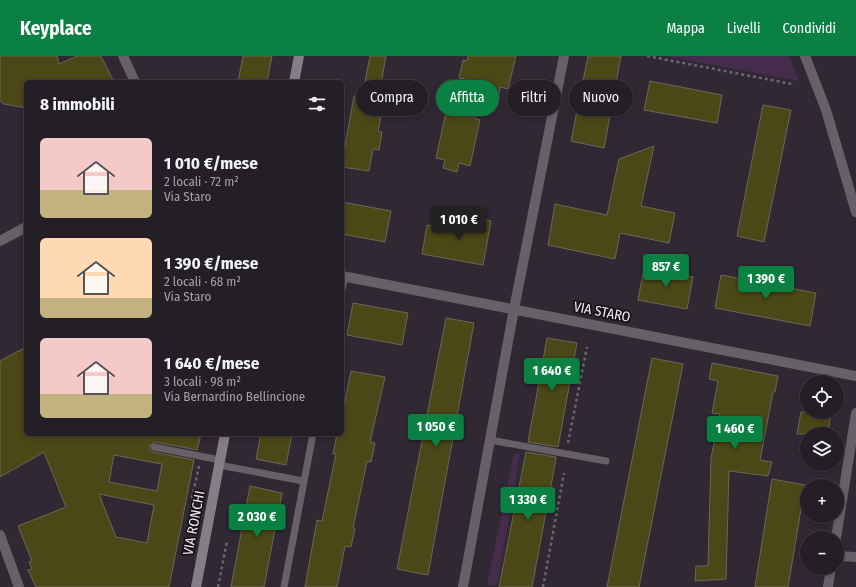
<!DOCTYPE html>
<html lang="it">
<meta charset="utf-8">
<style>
body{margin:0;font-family:"Fira Sans Condensed",sans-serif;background:#2c272e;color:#f1f3f6;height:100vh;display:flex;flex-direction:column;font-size:15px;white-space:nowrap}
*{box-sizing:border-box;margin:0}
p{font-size:13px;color:#a3a2a7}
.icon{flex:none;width:22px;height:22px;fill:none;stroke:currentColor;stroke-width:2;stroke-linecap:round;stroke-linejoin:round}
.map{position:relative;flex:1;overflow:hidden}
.details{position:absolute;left:24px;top:24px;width:320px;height:356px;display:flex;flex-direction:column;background:#241e26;border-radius:6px;box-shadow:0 2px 6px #0003,0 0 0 1px #413c43}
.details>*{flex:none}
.hud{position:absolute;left:356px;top:24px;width:380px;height:36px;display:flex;gap:8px}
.buttons{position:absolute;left:800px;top:319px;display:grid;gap:8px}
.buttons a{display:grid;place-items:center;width:44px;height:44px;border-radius:50%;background:#241e26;box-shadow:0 2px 6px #0003,0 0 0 1px #413c43;font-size:20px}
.price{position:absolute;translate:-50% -34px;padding:0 9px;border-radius:4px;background:#0b8043;color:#fff;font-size:13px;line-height:26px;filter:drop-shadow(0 1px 2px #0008)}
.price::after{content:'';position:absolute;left:50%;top:24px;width:12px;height:9px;margin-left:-6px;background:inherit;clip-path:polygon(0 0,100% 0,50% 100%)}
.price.current{background:#222;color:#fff}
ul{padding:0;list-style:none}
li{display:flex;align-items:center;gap:12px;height:100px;padding:0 16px}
li span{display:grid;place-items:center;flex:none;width:112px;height:80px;border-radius:6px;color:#555}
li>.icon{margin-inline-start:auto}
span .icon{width:48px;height:48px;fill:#fffc;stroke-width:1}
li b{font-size:17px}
h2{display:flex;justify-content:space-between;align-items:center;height:48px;padding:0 16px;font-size:17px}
.chip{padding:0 14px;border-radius:18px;background:#241e26;box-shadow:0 2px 6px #0003,0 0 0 1px #413c43;font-size:14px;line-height:36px}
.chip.current{background:#0b8043;color:#fff}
header{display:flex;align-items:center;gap:24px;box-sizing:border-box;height:56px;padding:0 20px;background:#0b8043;color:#fff}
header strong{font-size:19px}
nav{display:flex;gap:22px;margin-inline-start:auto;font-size:14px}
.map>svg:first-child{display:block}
</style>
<header>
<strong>Keyplace</strong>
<nav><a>Mappa</a><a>Livelli</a><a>Condividi</a></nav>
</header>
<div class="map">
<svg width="856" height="531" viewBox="0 0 856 531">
<rect width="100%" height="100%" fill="#302833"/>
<g fill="#462c4c">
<path d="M665,0h124l10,25z"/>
<path d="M514,397l6,1 -23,132 -10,-1z"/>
</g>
<g fill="#4c4716" stroke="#696859" fill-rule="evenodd">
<path d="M0,0h57l2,8 18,-8h24l13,26h-88v26l-22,-4 -4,-3z"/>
<path d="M243,0h29l-5,26h-29z"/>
<path d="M370,0h16l-8,45 6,1 -6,29 4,1 -3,18 -6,-1 -4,22 -27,-4v-4l12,-67 8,1z"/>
<path d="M468,0h48l-8,33 -8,-2 -1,8 -18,-5 -7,28 6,2 -10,46 -11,-3 -2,9 -14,-4 2,-8 -9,-2 10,-46 11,3 8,-36 -6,-1 4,-18 4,1z"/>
<path d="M588,0h33l-17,92 -33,-7z"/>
<path d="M650,25l72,14 -5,28 -73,-13z"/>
<path d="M763,49l28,5 -27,132 -27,-6z"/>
<path d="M654,90l-13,60 34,7 -6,30 -49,-10 -5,26 -67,-14 7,-41 52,11 12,-56z"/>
<path d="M342,146l49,9 -6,31 -43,-8z"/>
<path d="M461,159l30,6 -8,44 -61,-11 5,-29 31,6z"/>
<path d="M644,212l49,9 -6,32 -49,-9z"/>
<path d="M721,219l95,18 -6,33 -95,-18z"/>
<path d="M353,247l55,10 -6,32 -55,-10z"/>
<path d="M446,262l28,5 -46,252 -31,-6z"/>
<path d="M547,282l30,5 -19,104 -30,-5z"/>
<path d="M26,291v87h175l-4,16 -42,-8 -6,4v3l4,3 41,8 -25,127h-133l-8,-17 4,-1 -3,-7 3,-1 -14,-35 48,-19 -22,-55 -44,25v-116zM114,399l48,9 -5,27 -48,-9zM99,438l55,11 -7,38 -31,-6z"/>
<path d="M652,302l31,6 -44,223h-32z"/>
<path d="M712,307l66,13 -3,16h-2l-13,68 12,2 -4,14 -39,-5 -3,108 -31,2 1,-15h12l3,-108 9,-44 -8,-1 6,-32 -9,-2z"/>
<path d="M351,315l34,6 -15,65 5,1 -4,19 -4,-1 -14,67h2l-4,19 -6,-1 -8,41h-32l12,-67 5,1 14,-67h-3l4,-20h5v-17z"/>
<path d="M801,356h30l-3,22h-31z"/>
<path d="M261,378h31l-6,31 -30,-6z"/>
<path d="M526,396l30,5v2l-24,128h-33z"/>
<path d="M772,423l33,6 -17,102h-33z"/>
<path d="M250,430l32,7 -18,94h-33z"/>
</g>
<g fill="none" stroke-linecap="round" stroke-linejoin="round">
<g stroke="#6d656f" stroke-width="2.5" stroke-dasharray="3 3" stroke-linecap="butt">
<path d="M647,0l145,28"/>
<path d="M568,387l19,-96"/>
<path d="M192,442l7,-32"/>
<path d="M218,531l9,-46"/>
<path d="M543,531l21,-114"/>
</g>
<g stroke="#656166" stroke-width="7">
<path d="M342,234l3,-14"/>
<path d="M490,384l116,21"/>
<path d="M154,391l66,13"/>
<path d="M219,409l84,16"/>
<path d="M284,531l29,-153"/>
</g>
<g stroke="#656166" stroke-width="10">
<path d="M123,0l12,26"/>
<path d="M805,0l21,54 30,102"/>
<path d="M0,185l26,-14"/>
<path d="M342,220l514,100"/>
<path d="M0,479l19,52"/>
<path d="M836,482l20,-125"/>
<path d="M837,500l19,1"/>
<path d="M463,531l51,-278 50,-253"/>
<path d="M828,531l3,-19"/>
</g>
<g stroke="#857e87" stroke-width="10">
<path d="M294,26l5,-26"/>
<path d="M196,531l29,-153"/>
</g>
</g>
<g text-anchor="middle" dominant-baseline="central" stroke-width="3.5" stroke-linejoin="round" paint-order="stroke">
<g font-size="14" fill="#f0ebf2" stroke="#161217">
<text transform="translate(602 256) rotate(11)">VIA STARO</text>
<text transform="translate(194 467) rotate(-79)">VIA RONCHI</text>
</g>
</g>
</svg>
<div class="buttons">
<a><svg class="icon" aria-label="locate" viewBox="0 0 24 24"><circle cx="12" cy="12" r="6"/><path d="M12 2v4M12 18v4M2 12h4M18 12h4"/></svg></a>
<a><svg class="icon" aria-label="layers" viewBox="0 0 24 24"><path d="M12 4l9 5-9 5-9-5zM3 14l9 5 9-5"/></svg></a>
<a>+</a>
<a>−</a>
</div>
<b class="price current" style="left:459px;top:185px">1 010 €</b>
<b class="price" style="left:666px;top:232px">857 €</b>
<b class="price" style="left:766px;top:244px">1 390 €</b>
<b class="price" style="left:552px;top:336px">1 640 €</b>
<b class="price" style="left:436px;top:392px">1 050 €</b>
<b class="price" style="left:735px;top:394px">1 460 €</b>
<b class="price" style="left:528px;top:465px">1 330 €</b>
<b class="price" style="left:257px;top:482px">2 030 €</b>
<div class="hud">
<a class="chip">Compra</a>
<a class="chip current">Affitta</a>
<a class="chip">Filtri</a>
<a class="chip">Nuovo</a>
</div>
<section class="details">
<h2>8 immobili<svg class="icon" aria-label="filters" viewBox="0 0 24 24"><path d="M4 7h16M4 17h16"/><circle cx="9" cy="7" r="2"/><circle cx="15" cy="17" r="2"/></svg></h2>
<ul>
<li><span style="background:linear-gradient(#f6c9c9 65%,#c2b280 0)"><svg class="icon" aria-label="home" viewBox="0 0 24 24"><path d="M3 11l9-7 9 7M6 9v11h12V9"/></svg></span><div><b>1 010 €/mese</b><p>2 locali · 72 m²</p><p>Via Staro</p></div></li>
<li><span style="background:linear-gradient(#ffd9b3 75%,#c2b280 0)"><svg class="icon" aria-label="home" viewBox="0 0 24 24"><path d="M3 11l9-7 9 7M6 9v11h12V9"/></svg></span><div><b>1 390 €/mese</b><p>2 locali · 68 m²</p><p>Via Staro</p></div></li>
<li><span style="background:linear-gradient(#f6c9c9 70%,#c2b280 0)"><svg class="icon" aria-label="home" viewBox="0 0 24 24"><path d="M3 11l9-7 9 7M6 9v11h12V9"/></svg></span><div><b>1 640 €/mese</b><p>3 locali · 98 m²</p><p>Via Bernardino Bellincione</p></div></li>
</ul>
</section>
</div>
